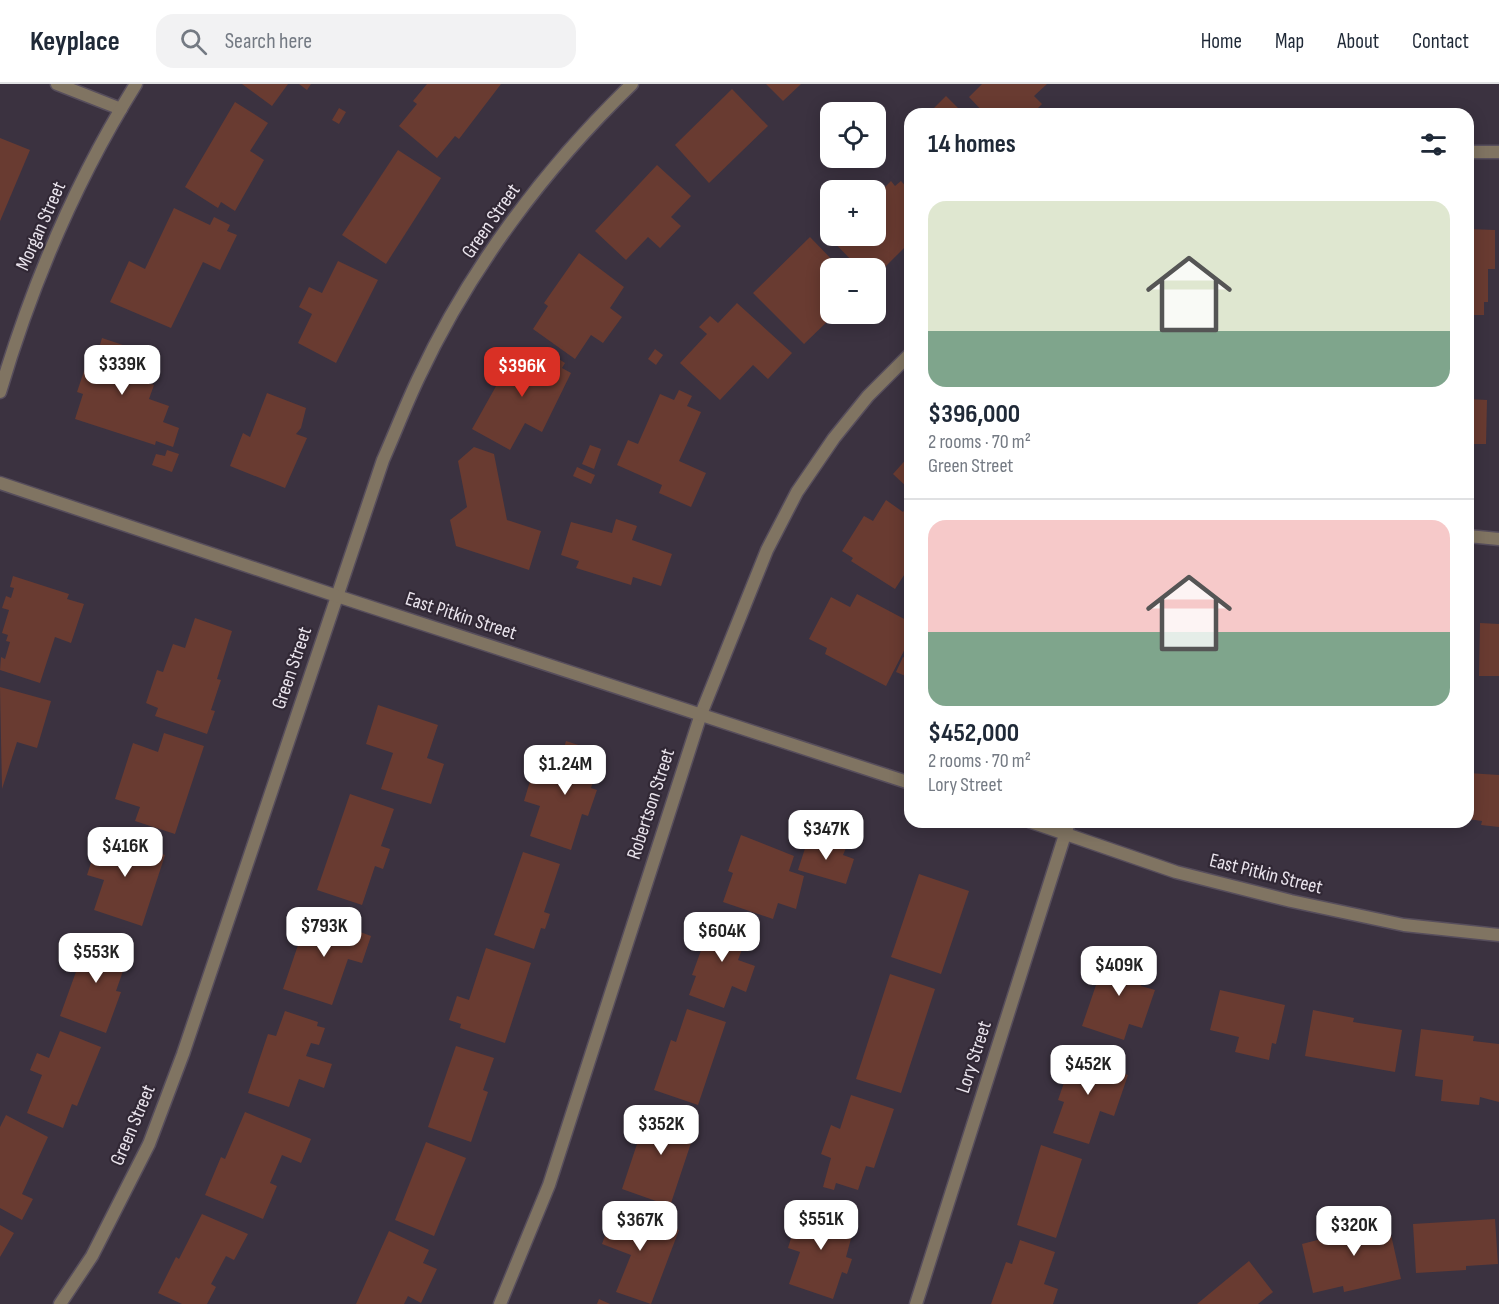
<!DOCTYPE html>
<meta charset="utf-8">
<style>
body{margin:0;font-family:"Sofia Sans Condensed",sans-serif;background:#f2f2f3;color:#1f2937;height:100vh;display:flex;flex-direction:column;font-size:22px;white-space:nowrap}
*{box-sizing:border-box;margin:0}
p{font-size:20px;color:#747a83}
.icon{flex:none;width:33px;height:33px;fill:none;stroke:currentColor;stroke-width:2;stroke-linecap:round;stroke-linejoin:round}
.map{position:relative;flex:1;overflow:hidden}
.sheet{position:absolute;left:904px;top:24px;width:570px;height:720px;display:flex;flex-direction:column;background:#fff;border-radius:18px;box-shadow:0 3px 15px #0003}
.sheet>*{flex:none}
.tools{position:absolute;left:820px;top:18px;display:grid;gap:12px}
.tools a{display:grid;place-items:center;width:66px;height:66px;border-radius:12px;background:#fff;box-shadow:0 3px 15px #0003;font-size:30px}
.price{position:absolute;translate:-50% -51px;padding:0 14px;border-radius:12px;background:#fff;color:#222;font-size:20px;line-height:39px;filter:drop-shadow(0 2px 3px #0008)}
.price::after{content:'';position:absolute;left:50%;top:36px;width:18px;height:14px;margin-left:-9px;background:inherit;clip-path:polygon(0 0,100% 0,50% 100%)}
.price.selected{background:#d93025;color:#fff}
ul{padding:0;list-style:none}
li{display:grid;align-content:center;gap:12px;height:318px;padding:0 24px}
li+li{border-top:2px solid #e0e1e3}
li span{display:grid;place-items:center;height:186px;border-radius:18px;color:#555}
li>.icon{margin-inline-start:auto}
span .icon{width:108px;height:108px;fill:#fffc;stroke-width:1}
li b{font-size:26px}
h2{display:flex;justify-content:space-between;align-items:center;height:72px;padding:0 24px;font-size:26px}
header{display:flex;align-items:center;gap:36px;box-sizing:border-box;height:84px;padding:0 30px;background:#fff;border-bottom:2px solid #e0e1e3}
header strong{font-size:28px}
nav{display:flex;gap:33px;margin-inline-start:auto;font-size:21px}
.search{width:420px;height:54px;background:#f2f2f3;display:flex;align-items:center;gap:15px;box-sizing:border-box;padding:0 21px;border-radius:18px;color:#747a83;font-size:22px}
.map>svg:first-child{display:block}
</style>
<header>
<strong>Keyplace</strong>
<div class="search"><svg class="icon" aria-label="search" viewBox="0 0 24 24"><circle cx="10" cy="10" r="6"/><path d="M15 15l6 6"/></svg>Search here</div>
<nav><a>Home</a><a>Map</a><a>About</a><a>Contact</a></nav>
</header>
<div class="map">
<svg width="1499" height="1220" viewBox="0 0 1499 1220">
<rect width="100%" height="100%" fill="#3b3240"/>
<g fill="#693b31">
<path d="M242,0h46l-16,22z"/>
<path d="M299,0h12l-4,6z"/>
<path d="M427,0h74l-42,55 -4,-3 -18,22 -38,-32 18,-22 -4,-3z"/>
<path d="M766,0h35l-18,17z"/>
<path d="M982,0h65l-13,12 8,8 -6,6 4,4h-55l-16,-17z"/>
<path d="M732,5l36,37 -59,57 -34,-38z"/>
<path d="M946,12l18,18h-36z"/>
<path d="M235,18l33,21 -18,28 14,9 -29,51 -14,-9 -3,6 -33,-21z"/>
<path d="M339,24l7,4 -7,12 -7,-4z"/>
<path d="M0,54l30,12 -30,71z"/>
<path d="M398,66l43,28 -55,86 -44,-29z"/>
<path d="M657,81l34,31 -20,21 10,9 -21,22 -12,-11 -22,23 -31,-29z"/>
<path d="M891,97l4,5 6,-5 9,10 -5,5 5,5v41l-34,34v-8h-17l-39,-40 11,-11v19h45v-40z"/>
<path d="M174,124l36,17 4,-8 16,8 -3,6 10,4 -17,35 -17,-8 -32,66 -61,-26 19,-41 16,8z"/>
<path d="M1468,145l27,1v39h-7v33h-4v13h-16z"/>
<path d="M810,153l30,31h-9v28l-9,9 11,11 -29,28 -51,-51z"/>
<path d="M579,169l45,34 -14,21 12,9 -19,26 -12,-8 -16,24 -42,-30 15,-23 -4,-3z"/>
<path d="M338,177l40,19 -42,83 -38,-20 14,-29 -13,-7 10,-20 13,6z"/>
<path d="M737,219l55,50 -24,26 -15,-14 -33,35 -40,-37 27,-29 -8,-7 11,-11 8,7z"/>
<path d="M102,254l45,15 -9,27 16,5 -5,14 20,7 -6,16 16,6 -6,19 -17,-6 -1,4 -80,-26 8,-25 -6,-2 11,-33 7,2z"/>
<path d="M518,263l32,17 4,-8 11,7 -3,5 9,5 -29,59 -17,-9 -15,27 -38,-21z"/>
<path d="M655,265l8,6 -7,10 -8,-6z"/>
<path d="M679,306l13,6 -5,10 14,6 -22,49 27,12 -15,34 -32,-14 3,-8 -45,-20 11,-25 10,4 22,-50 14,6z"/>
<path d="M267,309l39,15 -5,20 -5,6 11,4 -22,50 -55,-22 13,-33 7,4z"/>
<path d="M1468,315l19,1 -1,44h-18z"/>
<path d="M590,361l11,4 -7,20 -12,-5z"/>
<path d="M474,363l20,7 13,66 34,11 -12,39 -73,-24 -6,-26 17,-13 -9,-46z"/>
<path d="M167,366l12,4 -7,18 -20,-7 4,-11 9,2z"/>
<path d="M910,371v35l-17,-16z"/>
<path d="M577,383l18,8 -4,9 -18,-8z"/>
<path d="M886,416l17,12 5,-8 2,1v61l-15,23 -44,-28 2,-3 -11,-7 22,-35 9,5z"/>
<path d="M616,435l21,7 -5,14 40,14 -11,32 -28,-9 -2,8 -55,-17 3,-7 -18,-6 10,-33 41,11z"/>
<path d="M13,492l56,18 -2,5 17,5 -13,39 -16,-6 -15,46 -40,-13 1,-13 4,2 5,-17 -4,-1 2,-6 -6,-2 7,-23 -7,-2 4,-12 5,2 3,-10 -4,-1z"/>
<path d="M857,510l53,28 -4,14 4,3 -24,47 -61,-32 2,-6 -18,-9 22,-42 19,10z"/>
<path d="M195,534l37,13 -15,48 4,1 -10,30 4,1 -8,23 -52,-18 3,-8 -12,-5 11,-33 6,2 10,-28 12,4z"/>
<path d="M1480,539l19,1v52h-20z"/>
<path d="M903,573l7,3 -2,17 -12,-5z"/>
<path d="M0,603l51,14 -14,47 -20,-6 -15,47z"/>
<path d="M378,621l60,20 -11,33 17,6 -13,40 -50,-15 12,-36 -27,-9z"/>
<path d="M164,649l40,13 -29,88 -40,-13 5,-14 -25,-8 18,-56 25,9z"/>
<path d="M566,657l37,12 -12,35 6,2 -9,26 -6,-2 -11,36 -41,-14 10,-30 -16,-5 7,-23 16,5 3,-11 6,2z"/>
<path d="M1468,689l31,2v52l-18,-2 1,-4 -14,-2z"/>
<path d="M350,710l44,15 -13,37 9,3 -7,20 -8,-3 -13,39 -45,-15z"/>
<path d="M101,749l64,22 -23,71 -48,-16 10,-30 -17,-5z"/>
<path d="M741,751l53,21 -5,15 15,5 -8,33 -18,-6 -5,16 -50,-17 10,-29 -5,-2z"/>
<path d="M809,752l37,12 -3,7 11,4 -8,25 -48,-14z"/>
<path d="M523,768l37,12 -16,48 6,2 -5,15 -4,-1 -7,21 -40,-14z"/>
<path d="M919,790l50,17 -28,83 -50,-17z"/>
<path d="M309,829l62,23 -9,27 -14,-4 -16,46 -49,-16z"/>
<path d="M714,831l36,13 -12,32 17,6 -9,26 -14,-6 -8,22 -35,-13 7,-19 -4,-1z"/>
<path d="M90,849l41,15 -15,43 5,1 -15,41 -46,-17z"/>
<path d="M486,864l45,15 -26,80 -45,-15 1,-4 -12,-4 8,-24 12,4z"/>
<path d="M1108,866l40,14 -7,22 14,4 -13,38 -13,-4 -5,16 -42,-14z"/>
<path d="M890,890l45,15 -34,104 -45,-14z"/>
<path d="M1220,906l65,15 -9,39 -4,-1 -3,17 -34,-8 4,-15 -29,-7z"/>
<path d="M687,925l39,13 -28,83 -44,-15 17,-50 5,2z"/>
<path d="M1313,926l41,8 -1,4 49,8 -7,42 -90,-16z"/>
<path d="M285,927l33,11 -1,4 8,2 -6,17 -8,-2 -5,13 26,8 -8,24 -25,-9 -10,28 -41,-14 20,-59 8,2z"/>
<path d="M1421,945l53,7 -1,5 26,3v58l-19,-5 -1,8 -38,-4 2,-21 -28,-4z"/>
<path d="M60,947l41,16 -24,59 -5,-2 -9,24 -36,-15 15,-38 -12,-5 7,-17 12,5z"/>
<path d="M456,962l38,12 -11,32 5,2 -17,50 -43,-15z"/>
<path d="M1075,967l35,11 -2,6 20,7 -14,41 -14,-5 -11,33 -36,-11 11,-31 -6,-2z"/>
<path d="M851,1011l43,14 -20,59 -8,-2 -8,24 -22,-7 -2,7 -11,-3 8,-29 -10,-4 10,-29 9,4z"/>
<path d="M657,1021l42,14 -29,87 -48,-17 19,-57 7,2z"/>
<path d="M245,1028l66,27 -10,24 -19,-8 -12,28 7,3 -14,33 -58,-24 16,-38 4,2z"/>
<path d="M6,1031l42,22 -26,57 11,5 -11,21 -22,-12v-81z"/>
<path d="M426,1058l40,16 -32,78 -39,-16z"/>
<path d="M1041,1061l41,14 -26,79 -39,-13z"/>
<path d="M616,1122l63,24 -28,74 -35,-12 15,-37 -29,-11z"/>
<path d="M815,1123l41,13 -10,37 6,2 -5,15 -5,-2 -9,27 -44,-15 11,-32 -12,-4 11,-36 13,4z"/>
<path d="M1386,1129l15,66 -57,13 -1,-6 -30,7 -11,-49 46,-12 -2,-11z"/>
<path d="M202,1130l46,20 -14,26 -8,-4 -15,28 5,3 -9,17h-25l-24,-11 18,-36 3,2z"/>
<path d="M1495,1135l3,45 -32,2v4l-50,3 -3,-49z"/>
<path d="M0,1141l14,8 -14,24z"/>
<path d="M389,1147l40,19 -6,13 14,6 -16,34 -13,-7 -4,8h-48z"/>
<path d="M1020,1156l35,12 -11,32 14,5 -5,15h-62l15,-42 6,2z"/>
<path d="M1249,1177l24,31 -15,12h-61z"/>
<path d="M599,1215l11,5h-13z"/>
</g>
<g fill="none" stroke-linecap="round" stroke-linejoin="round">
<g stroke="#574e5c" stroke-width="15">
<g id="minor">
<path d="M57,0l64,25"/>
<path d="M1468,68h31"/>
<path d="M0,308c32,-108 76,-212 136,-308"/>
<path d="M1468,452l31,3"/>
<path d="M60,1220l32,-48 57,-112 34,-90 200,-594c12,-27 23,-56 36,-83 51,-109 126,-209 213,-293"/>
<path d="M500,1220l49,-119 152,-471 66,-164 30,-58 37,-54 34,-42 42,-42"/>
<path d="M916,1220l153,-482"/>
</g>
</g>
<g stroke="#574e5c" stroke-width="15">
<g id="tertiary">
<path d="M0,399l337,113 573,187"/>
<path d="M1031,738l145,50 115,29 113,24 95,10"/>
</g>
</g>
<use href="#minor" stroke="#807462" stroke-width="12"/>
<use href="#tertiary" stroke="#807462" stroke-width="12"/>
</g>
<g text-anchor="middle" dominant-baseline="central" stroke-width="4.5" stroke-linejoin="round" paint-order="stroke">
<g font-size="20" fill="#eae4ed" stroke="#312835">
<text transform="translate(491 137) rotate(-55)">Green Street</text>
<text transform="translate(41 142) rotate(-66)">Morgan Street</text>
<text transform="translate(461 532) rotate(18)">East Pitkin Street</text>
<text transform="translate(292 584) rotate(-71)">Green Street</text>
<text transform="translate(651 720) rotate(-72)">Robertson Street</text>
<text transform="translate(1266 790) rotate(14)">East Pitkin Street</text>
<text transform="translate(974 973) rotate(-72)">Lory Street</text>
<text transform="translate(133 1041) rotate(-67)">Green Street</text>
</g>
</g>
</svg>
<div class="tools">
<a><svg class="icon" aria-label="locate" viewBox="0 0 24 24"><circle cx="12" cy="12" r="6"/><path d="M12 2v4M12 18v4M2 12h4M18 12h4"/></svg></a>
<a>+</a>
<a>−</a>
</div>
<b class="price" style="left:122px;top:312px">$339K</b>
<b class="price selected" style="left:522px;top:314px">$396K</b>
<b class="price" style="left:565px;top:712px">$1.24M</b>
<b class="price" style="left:826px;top:777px">$347K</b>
<b class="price" style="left:125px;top:794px">$416K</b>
<b class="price" style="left:324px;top:874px">$793K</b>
<b class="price" style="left:722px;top:879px">$604K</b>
<b class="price" style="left:96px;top:900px">$553K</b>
<b class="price" style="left:1119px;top:913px">$409K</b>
<b class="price" style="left:1088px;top:1012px">$452K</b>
<b class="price" style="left:661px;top:1072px">$352K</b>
<b class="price" style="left:821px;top:1167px">$551K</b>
<b class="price" style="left:640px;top:1168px">$367K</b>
<b class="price" style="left:1354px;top:1173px">$320K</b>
<section class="sheet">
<h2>14 homes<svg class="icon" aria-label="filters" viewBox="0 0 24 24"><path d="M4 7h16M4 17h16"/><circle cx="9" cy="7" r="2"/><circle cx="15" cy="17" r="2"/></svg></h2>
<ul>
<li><span style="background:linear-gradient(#dfe7d0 70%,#7fa58c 0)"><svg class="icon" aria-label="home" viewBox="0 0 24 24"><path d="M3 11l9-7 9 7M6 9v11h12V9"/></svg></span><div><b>$396,000</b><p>2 rooms · 70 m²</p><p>Green Street</p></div></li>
<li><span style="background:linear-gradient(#f6c9c9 60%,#7fa58c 0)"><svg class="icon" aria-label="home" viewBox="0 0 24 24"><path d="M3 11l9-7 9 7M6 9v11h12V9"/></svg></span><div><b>$452,000</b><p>2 rooms · 70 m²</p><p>Lory Street</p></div></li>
</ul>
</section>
</div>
